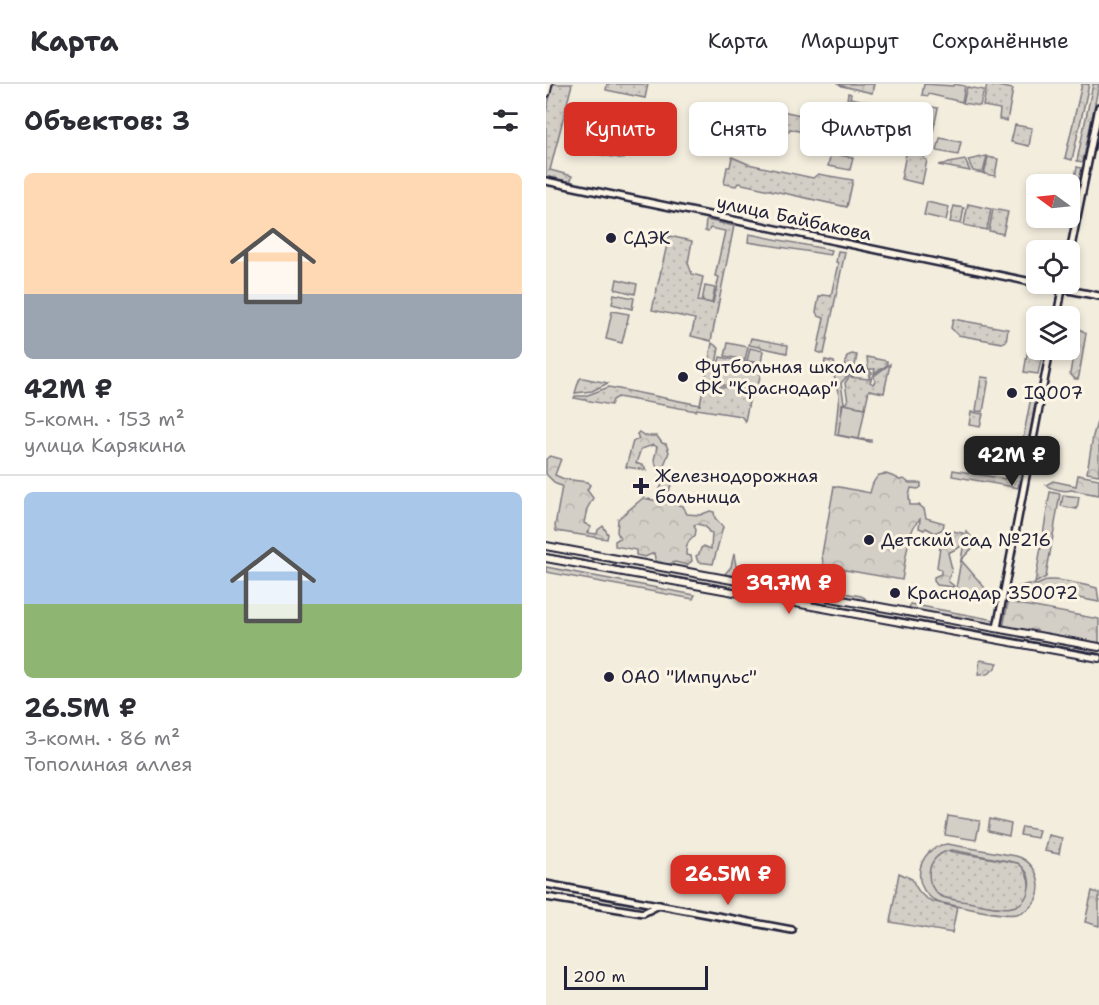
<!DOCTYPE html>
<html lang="ru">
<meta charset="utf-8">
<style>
body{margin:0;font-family:"Shantell Sans",sans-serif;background:#f7f7f7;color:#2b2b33;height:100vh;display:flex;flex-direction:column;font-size:22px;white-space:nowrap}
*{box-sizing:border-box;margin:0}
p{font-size:20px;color:#7c7c81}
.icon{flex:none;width:33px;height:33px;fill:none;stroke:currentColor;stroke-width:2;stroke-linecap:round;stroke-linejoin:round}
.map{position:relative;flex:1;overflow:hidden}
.sheet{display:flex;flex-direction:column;background:#fff;width:546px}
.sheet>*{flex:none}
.top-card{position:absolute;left:18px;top:18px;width:444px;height:54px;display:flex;gap:12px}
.needle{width:39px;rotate:285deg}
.tools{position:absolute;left:480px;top:90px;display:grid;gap:12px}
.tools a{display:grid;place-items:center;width:54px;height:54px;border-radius:9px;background:#fff;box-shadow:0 3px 9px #0003;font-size:30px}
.scale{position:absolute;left:18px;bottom:15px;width:144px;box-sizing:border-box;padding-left:6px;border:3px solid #22223b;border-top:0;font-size:16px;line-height:21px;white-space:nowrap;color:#22223b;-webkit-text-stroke:4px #fcf5e5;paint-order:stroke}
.price{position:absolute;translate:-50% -51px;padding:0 14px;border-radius:12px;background:#d93025;color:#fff;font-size:20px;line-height:39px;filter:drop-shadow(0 2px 3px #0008)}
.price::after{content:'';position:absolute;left:50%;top:36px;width:18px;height:14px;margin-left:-9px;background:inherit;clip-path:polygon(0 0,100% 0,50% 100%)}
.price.on{background:#222;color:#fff}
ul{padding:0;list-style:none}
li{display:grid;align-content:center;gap:12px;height:318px;padding:0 24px}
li+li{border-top:2px solid #e1e1e2}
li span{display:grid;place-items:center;height:186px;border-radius:9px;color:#555}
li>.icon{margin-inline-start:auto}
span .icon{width:108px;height:108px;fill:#fffc;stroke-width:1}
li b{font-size:26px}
h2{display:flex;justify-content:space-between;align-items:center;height:72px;padding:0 24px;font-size:26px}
.chip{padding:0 21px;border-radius:9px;background:#fff;box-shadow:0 3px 9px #0003;font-size:21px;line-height:54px}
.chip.on{background:#d93025;color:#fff}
header{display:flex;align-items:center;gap:36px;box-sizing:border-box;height:84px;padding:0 30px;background:#fff;border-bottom:2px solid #e1e1e2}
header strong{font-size:28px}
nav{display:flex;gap:33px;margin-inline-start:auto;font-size:21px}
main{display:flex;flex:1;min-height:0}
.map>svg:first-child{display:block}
</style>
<header>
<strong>Карта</strong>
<nav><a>Карта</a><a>Маршрут</a><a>Сохранённые</a></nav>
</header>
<main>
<section class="sheet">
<h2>Объектов: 3<svg class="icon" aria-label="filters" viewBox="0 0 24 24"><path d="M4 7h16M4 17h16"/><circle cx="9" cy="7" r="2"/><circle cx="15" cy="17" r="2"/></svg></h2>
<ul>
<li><span style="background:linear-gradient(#ffd9b3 65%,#9aa5b1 0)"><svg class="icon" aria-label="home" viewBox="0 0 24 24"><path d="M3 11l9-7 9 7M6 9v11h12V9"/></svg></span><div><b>42M ₽</b><p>5-комн. · 153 m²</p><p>улица Карякина</p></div></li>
<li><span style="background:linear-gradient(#a9c7e8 60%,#8fb573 0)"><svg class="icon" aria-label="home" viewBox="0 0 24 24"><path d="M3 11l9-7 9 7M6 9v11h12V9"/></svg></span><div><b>26.5M ₽</b><p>3-комн. · 86 m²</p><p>Тополиная аллея</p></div></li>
</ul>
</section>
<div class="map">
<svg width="553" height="921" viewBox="0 0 553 921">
<defs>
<pattern id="green-dots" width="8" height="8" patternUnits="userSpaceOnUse" patternTransform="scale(1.5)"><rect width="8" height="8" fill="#d4cfc6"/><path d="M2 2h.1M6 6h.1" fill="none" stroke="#b6b1ab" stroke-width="1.8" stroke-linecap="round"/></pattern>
<pattern id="forest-crowns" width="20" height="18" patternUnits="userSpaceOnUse" patternTransform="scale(1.5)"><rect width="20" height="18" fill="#d4cfc6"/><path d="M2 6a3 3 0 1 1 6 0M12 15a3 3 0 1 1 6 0" fill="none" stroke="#b6b1ab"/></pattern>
</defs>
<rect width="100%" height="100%" fill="#f3edde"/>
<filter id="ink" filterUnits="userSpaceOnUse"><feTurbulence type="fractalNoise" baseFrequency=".0167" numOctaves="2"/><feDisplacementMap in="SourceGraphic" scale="12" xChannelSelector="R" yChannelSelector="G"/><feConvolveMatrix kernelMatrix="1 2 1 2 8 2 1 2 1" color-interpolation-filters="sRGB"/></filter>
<g filter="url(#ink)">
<g fill="url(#green-dots)" stroke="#7b7880" stroke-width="1.5">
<path d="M7,0h19l-22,86 22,6 -2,8 -24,-5v-67z"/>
<path d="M61,0h41l-3,14 -39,-8z"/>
<path d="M293,0h35l-2,9 -30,-7z"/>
<path d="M441,0l26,5 -6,32 -8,-2 1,-10 -17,-3z"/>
<path d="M421,3l17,3 -4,16 -17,-3z"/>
<path d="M302,9l3,1 -1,4 16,3 -3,11 4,1 -1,5 -22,-5 1,-6h4l1,-6 -3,-1z"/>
<path d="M370,20l22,4 -5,24h-3l-6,27 3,1 -5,24 -21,-5 8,-40h4l5,-28 -3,-1z"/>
<path d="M208,21l84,18 1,-4 25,6 -3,22 -36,-11 -1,4 -17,-4v-3l-17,-4 -1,3 -16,-3 1,-4 -23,-5 -1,3 -4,-1 2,-15 5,1z"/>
<path d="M469,41l17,3 -3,18 -18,-4z"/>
<path d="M441,72l-4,17 -10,-2 -5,-11z"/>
<path d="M186,73l16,7 65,14 5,-4 35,6 -6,27 -109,-24 -2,3 -12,-2 3,-17h3z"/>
<path d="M442,73l10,2 -3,17 -11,-2z"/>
<path d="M419,76l5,11 -32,-6z"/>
<path d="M422,120l23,5 -4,21 -23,-5z"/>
<path d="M408,122l10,2 -3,16 -11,-2z"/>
<path d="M447,125l15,3 -5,22 -14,-3z"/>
<path d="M160,136l28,6 -23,115 -20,-5 4,-17 -43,-9 17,-74 23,5 -4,22 4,11 11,3 -5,24 15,2 6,-26 -4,-1 10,-45 -15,-3 -2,4 -3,-1z"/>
<path d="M292,167l7,1 -21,102 -7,-2 7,-34 -6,-2 -2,-4 3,-15 4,-2 8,1 7,-33 -2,-1z"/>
<path d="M407,235l55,10 -2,12 -4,2 -44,-8 -7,-7z"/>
<path d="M205,254l37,7 -1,8 -38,-8z"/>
<path d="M166,259l7,5 -7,37 39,7 -6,29 -4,-5 -44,-7 -1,2 -78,-14 -5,3 -2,5 -37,-7 1,-2h10l24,-9 91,18z"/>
<path d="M306,270l5,1 -4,21 -4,-1 -8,8 3,20 4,-1 -3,-19 4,-6 20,2 3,-2 -2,5 3,2 2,-3 -1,-5 16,-12 -6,29 -15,-3 -4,18 -23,-4 -1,17 18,18 12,1v2l-36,-7 4,-39 -7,-29 -8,-2 1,-5 9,2 1,5h9l3,-11z"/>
<path d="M321,273l20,4v4l-13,9 1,-5h-5v3l2,1 -3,4z"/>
<path d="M435,293l8,1 -6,34 -7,-1z"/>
<path d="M35,294h2l25,5 -16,8 -17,2 4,-13z"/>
<path d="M425,328l12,2 -3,13 -11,-2z"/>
<path d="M502,751l14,3 -3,16 -15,-3z"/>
<path d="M402,767l70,12c15,11 16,38 -4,44 -9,3 -65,-6 -73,-11 -9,-4 -13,-13 -12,-23 1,-12 8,-19 19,-22z"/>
<path d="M353,789l13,6c10,24 22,23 45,28l-5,26 -62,-11z"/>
</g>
<g fill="url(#forest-crowns)" stroke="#7b7880" stroke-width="1.5">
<path d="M536,0h7l-17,76 -7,-2z"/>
<path d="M547,0h6l-16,78 -6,-1z"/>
<path d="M531,83l5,1 -11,51 -5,-1h4v-17z"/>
<path d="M534,245l6,4 -7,43 -1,3h-3l-5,-5 7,-43z"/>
<path d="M483,259l7,1v6h7l-5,24 -14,-2z"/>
<path d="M486,308l5,1 -13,73 -6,-1z"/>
<path d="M553,331v60l-12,-2 6,-37z"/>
<path d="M93,348l6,4h12l5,7 4,1 3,8c-7,20 -7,9 3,29l-4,14 -5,1 -4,-5 4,-9 -9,-22 3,-13 -4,-2 -12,4 -5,14 8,3 2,4 -20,-3 7,-26 6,-2 -2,-5z"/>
<path d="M4,372l11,3 -6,16 9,4 23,3 3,3 -3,5 6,8 -6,11 -3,14 7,4 -4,6 10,1 1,-4 5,-4 5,8 -1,5 -51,-8 -1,-5 7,-40 -6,-2 -10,-10v-15z"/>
<path d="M407,386l52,9 2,-9 14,3 -3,15 -66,-12z"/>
<path d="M340,390l11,4 2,2 5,-1 5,4h12v4l-3,2 -7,-1 -2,8 1,9h9l5,4 2,9 18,5 -1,6 -8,4 -9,-5 -2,2 -5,-2 1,-9c-12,8 -15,46 -18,61l-74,-13 -5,-3 -1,-10 12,-68 36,7c2,-8 3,-12 9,-18z"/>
<path d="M532,391l21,4v16l-28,-5c-6,2 -19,-1 -25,-5l7,-4 23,5z"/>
<path d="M504,408l10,2 -14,83 -11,6z"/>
<path d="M517,411l16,2 -2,12 -16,-3z"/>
<path d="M97,414l40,8 4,8 13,1 10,-4 4,1 1,6 8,9 -10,37 -15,-2 -2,-6 3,-2 2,-6 3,-2 7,3 1,-16 -3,-1 -4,-6 -8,-2 -3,1 2,5 -1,6c-8,4 -9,11 -9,19l5,1 1,5 -5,4 -12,-3 -8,3 -11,-1 -2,-11 -9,4 -9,-2v-5l-21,-4v-5l5,-3 -3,-6 1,-13z"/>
<path d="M401,446l16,3 -3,14 -12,6 4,16 -4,12 6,5 -1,1 -16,-2 -3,-4v-4l7,-3v-4l-4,-3c2,-12 3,-25 7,-36z"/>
<path d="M420,447l11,12 -16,17 24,28 1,4 -3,2 -27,-5z"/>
<path d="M188,470l2,12 75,14 4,-14 6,5 -3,22 -94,-18 7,-8z"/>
<path d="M0,483l149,28 -2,4 -147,-27z"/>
<path d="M502,496c17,-1 35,5 49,8l2,14 -31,-6 -5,-4 -7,3 -38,-8 10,-3 9,1z"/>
<path d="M282,506l33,6 4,2v5l-39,-9z"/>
<path d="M462,518l91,17v26l-96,-17z"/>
<path d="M364,520l85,16 -1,6 -85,-16z"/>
<path d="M434,576l18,3c-4,8 -10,13 -20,12z"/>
<path d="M546,807l7,2v33l-14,-4z"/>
</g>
<g fill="#d4cfc6" stroke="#7b7880" stroke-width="1.5" fill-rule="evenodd">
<path d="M378,0l29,2 1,-2 11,2 -3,16 -33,-8 -1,2 -6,-1z"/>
<path d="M54,54l27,6 -3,15 -28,-5z"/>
<path d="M394,54l21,4 -3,13 -21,-4z"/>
<path d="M285,69l22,5 -3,12 -22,-4z"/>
<path d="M381,118l22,5 -3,13 -22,-5z"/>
<path d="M203,150l82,16 -1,5 -82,-13z"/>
<path d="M71,195l20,5 -2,10 -20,-5z"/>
<path d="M159,202l10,2 -3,15 -10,-2z"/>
<path d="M68,210l20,4 -2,11 -20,-5z"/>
<path d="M66,227l17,3 -7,29 -16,-4z"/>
<path d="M182,259l20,4 -3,13 -20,-4z"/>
<path d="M204,264l13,3 -2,12 -14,-2z"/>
<path d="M174,273l42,8 -5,27 -43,-9z"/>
<path d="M297,320l22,4 -6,31 -21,-4z"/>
<path d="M402,732l32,5 -4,19 -31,-5z"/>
<path d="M444,735l21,5 -2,12 -21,-5z"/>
<path d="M476,743l17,3 -2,8 -17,-3z"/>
<path d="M401,760l69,12c29,8 32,51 0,58 -16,3 -56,-8 -74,-11 -33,-9 -28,-55 5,-59zM406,766l66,13c8,6 13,14 11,24 -4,30 -36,20 -56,16 -11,-2 -23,-3 -33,-7 -19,-15 -12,-43 12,-46z"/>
</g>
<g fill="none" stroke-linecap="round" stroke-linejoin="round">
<g stroke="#22223b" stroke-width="10">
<g id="minor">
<path d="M0,97l490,102"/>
<path d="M524,168l29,-145"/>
<path d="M492,200l61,12"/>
<path d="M511,232l6,-32"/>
<path d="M451,544l53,-278"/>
<path d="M0,800l246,46"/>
<path d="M0,813l97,16 16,-8"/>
</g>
</g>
<g stroke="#22223b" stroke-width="10">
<g id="tertiary">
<path d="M0,462l553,101"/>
<path d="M0,474l553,100"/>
</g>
</g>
<g stroke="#22223b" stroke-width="11">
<path id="secondary" d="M0,9l2,-9"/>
</g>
<use href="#minor" stroke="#fcf5e5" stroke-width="5"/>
<use href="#tertiary" stroke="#fcf5e5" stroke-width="6"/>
<use href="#secondary" stroke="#fcf5e5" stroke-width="7"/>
<path stroke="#22223b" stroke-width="1.5" d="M0,470l553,101"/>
</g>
</g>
<g fill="#22223b" stroke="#fcf5e5" stroke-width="2">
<circle cx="65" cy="154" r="6"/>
<circle cx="137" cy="293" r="6"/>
<circle cx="466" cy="309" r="6"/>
<path d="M92 393h6v6h6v6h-6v6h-6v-6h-6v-6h6z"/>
<circle cx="323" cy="456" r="6"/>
<circle cx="349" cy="509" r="6"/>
<circle cx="63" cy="593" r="6"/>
</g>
<g text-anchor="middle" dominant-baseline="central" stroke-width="6" stroke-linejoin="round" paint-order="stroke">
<g font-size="18" fill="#22223b" stroke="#fcf5e5">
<text transform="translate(248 134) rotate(12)">улица Байбакова</text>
</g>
<g font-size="18" fill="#22223b" stroke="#fcf5e5" text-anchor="start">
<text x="77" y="154">СДЭК</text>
<text x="149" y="283">Футбольная школа<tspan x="149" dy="21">ФК "Краснодар"</tspan></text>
<text x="478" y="309">IQ007</text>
<text x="109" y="392">Железнодорожная<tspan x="109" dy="21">больница</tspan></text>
<text x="335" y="456">Детский сад №216</text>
<text x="361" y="509">Краснодар 350072</text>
<text x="75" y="593">ОАО "Импульс"</text>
</g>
</g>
</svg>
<div class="tools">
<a><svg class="needle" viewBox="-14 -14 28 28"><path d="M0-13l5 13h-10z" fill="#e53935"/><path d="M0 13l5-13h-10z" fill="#7c7c81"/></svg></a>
<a><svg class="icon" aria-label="locate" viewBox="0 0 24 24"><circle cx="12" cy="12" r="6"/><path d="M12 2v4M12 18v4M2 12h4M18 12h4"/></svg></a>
<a><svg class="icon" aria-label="layers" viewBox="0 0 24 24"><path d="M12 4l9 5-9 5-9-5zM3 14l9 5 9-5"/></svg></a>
</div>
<div class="scale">200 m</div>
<b class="price on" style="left:466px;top:403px">42M ₽</b>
<b class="price" style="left:243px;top:531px">39.7M ₽</b>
<b class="price" style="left:182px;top:822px">26.5M ₽</b>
<div class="top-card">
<a class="chip on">Купить</a>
<a class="chip">Снять</a>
<a class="chip">Фильтры</a>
</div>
</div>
</main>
